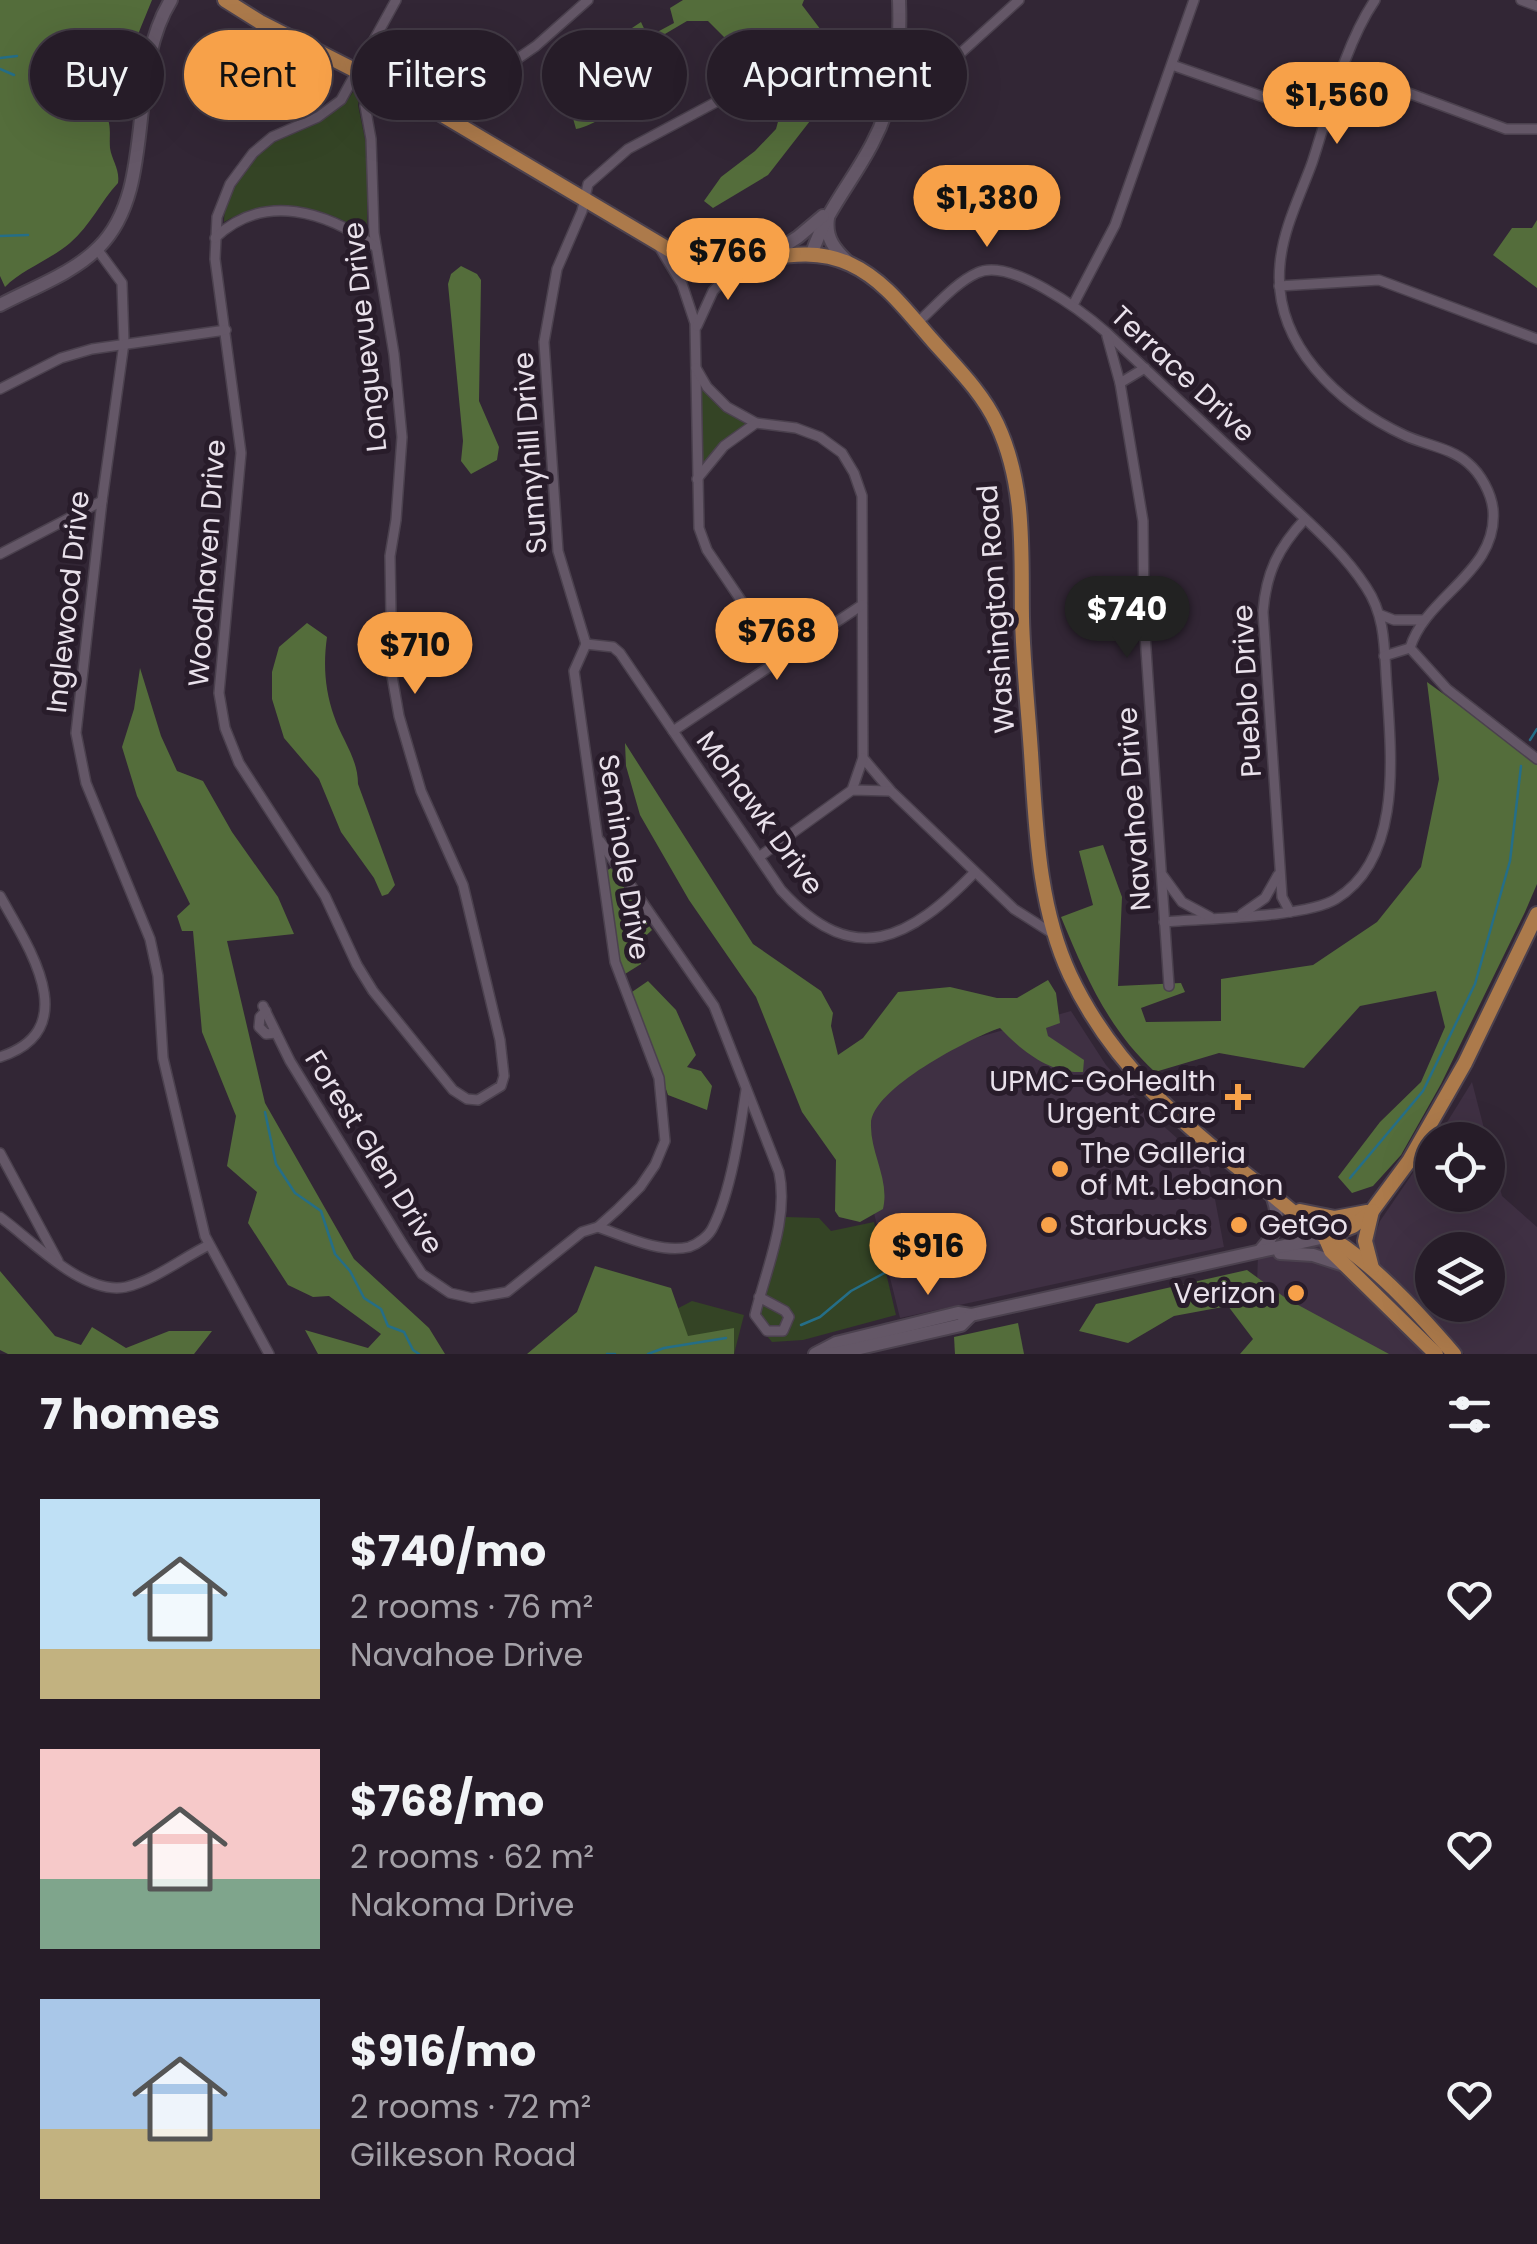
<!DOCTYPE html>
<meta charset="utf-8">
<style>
body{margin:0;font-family:Poppins,sans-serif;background:#322934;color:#f1f3f6;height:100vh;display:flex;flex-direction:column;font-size:38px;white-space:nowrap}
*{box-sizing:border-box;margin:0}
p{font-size:32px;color:#a4a1a8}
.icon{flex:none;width:55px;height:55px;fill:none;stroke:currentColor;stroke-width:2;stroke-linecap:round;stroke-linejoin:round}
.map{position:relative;height:1354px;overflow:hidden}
.details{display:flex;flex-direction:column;background:#261c28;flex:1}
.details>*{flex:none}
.top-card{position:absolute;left:30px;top:30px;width:1000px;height:90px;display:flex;gap:20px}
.buttons{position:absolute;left:1415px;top:1122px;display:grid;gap:20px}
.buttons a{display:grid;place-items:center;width:90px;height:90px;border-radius:50%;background:#261c28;box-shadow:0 10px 40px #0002,0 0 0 2px #423a45;font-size:50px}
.price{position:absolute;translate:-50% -85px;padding:0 22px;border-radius:35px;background:#f7a149;color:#111;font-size:32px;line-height:65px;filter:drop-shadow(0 2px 5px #0008)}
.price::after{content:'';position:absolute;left:50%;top:60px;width:30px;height:22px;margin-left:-15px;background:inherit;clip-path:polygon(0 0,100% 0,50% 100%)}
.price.current{background:#222;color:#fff}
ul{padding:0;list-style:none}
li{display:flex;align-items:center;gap:30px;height:250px;padding:0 40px}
li span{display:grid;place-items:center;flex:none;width:280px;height:200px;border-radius:0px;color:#555}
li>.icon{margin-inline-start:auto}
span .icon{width:120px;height:120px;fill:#fffc;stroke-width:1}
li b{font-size:42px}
h2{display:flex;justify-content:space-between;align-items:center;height:120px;padding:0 40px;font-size:42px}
.pill{padding:0 35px;border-radius:45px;background:#261c28;box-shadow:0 10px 40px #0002,0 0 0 2px #423a45;font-size:35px;line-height:90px}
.pill.current{background:#f7a149;color:#111}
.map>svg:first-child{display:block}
</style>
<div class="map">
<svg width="1537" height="1354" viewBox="0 0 1537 1354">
<rect width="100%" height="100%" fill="#322635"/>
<g fill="#3f3043" fill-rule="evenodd">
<path d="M1071,1011l35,54 42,47 61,55 15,80 -324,71 -60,-242z"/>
<path d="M1472,1082l15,58h-51z"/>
<path d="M1488,1141l14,55 35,31v127h-73l-85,-89 -6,-24 7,-20 52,-76v50h56zM1432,1250h56v55h-56z"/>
<path d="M1325,1237l111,117h-67l-112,-68 1,-33z"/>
</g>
<g fill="#344425">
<path d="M356,86l5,3 -3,16 9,44v77l-7,3c-42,-24 -93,-34 -136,-7 0,-15 7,-30 16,-43 12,-18 26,-34 46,-44 27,-14 56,-18 70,-49z"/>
<path d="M700,386l23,24 26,16 -29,17 -21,26z"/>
<path d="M786,1217l33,1 12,13 43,-9 22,93 -93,25 -31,2 -18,-21z"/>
<path d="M692,1301l52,14 -10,39h-202l71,-7z"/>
</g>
<g fill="#546d3b">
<path d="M0,0h152c-11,28 -25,55 -24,87l-22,26c6,16 3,20 4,35 2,13 10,21 8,35 -17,18 -28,43 -48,60 -20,17 -49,27 -65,44l-5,-11z"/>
<path d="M683,0h121l-2,5 25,33 4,50 -14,24 -49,63 -55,33 -9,-7 17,-24 34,-26 21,-22 6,-22 -25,-63 -33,-7 -16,-16h-21l-56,33 -28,36 5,4 12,-5 13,12 -4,7c-21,2 -32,17 -53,21l-7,-25 42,-62 30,-20 7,15 26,-14 -4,-15z"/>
<path d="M1537,220v68l-44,-33 19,-27h20z"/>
<path d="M461,266l16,8 4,6 -2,121 20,46 -2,13 -26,14 -10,-13 2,-20 -15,-157 3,-10z"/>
<path d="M307,623l20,14c-4,28 -2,53 7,79 8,24 24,42 24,68l37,101 -7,9 -6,2 -8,-18 -33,-46 -22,-53 -35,-41 -12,-39v-27l7,-25z"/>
<path d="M140,668l21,68 16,35 26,10 29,51 46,65 16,37 -67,7 38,162 89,156 75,69 16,26h-127l-13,-24 63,18 13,-14 -52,-38 -16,1 -25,-12 -40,-62 9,-31 -30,-26 9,-50 -34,-84 -9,-101h-11l-5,-15 13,-12 -53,-108 -15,-49 12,-38z"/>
<path d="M1427,682l110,80v122l-12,28 -84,172 -40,71 -28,31 -21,7 -14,-16 42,-55 41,-40 24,-55 -9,-36 -76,15 -56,62 -85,-15 -64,19c-47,-43 -70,-97 -94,-155l32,-12 -14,-54 24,-6 19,52 -4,89 63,-3 4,9 -44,16 5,14 75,-1v-42l92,-14 64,-43 44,-55 18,-88z"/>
<path d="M625,743l128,201 68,47 12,22 -2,13 7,29 25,-17 35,-46 52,-5 47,11h20l31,-18 8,13 4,30 -14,5 2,8 36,24 -1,12c-33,2 -62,-22 -83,-44 -30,10 -129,61 -129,96 -1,29 19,55 12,85l-23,13 -21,-5 -4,-6 1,-51 -34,-48 -46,-115 -67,-97 -49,-85 -14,-49z"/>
<path d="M611,868c16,21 25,42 41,62l-15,14 4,20 -16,10 -5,-14 -14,-89z"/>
<path d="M648,981l28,29 20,45 -9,12 14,4 11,15 -5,24 -39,-15 -36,-103z"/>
<path d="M595,1266l76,22 17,48 46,-8v26h-207l50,-42z"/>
<path d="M1247,1270l40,29 102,55h-149l13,-15 -25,-33 -54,10 -46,27 -49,-12 17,-27z"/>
<path d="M0,1271l55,65 26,9 11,-18 34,21 43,-17h43l-18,23h-186l-8,-4z"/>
<path d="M1018,1323l6,31h-69l-1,-17z"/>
</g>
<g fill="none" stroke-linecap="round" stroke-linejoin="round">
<g stroke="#256e87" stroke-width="2.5">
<path d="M0,58l17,-2"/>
<path d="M0,69l14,6"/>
<path d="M0,236l28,-1"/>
<path d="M1530,740l7,-11"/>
<path d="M265,1112l11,52 19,29 26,18 14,43 15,17 14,27 17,11 7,17 16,6 9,18 6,4"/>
<path d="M1350,1178l73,-87 52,-107 35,-123 11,-95"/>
<path d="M801,1325l19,-8 31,-26 39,-21"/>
<path d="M607,1354h8"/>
<path d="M648,1354l16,-6 62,-10"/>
</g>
<g stroke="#4b414e" stroke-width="12">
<g id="street">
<path d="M1375,0c-30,44 -46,111 -63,163 -12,33 -29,66 -32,101 -8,80 59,141 126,172 20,9 45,12 62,27 13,11 23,30 25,46 6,63 -67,86 -83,139"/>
<path d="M1521,0l16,6"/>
<path d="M1172,65l109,38 50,2"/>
<path d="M374,79l-9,27 6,33 3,94 20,121 8,83 -6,83 -6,36 2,120 7,40 22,75 42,94 37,155 4,36 -3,10 -23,14 -11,-1 -14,-9 -80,-99 -16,-26 -32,-69 -86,-133 -14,-35 -6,-35 22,-240 -26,-194 2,-42 13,-33 23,-31 19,-16 46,-20 23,-17 55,-100"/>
<path d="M1339,83l53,4 114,42h31"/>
<path d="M890,105l19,-5 110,-100"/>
<path d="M439,113l97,-67 52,-46"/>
<path d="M215,238c49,-47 112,-26 161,9"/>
<path d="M660,248l22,36 13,39 4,205 8,22 73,108"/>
<path d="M97,249l25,34 2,60 -22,158 -26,232 10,50 64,156 8,37 5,82 42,178 64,118"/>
<path d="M1279,286l100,-6 158,59"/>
<path d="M1073,305l42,-80 79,-225"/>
<path d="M917,323c18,-16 38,-40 60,-50 33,-16 105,38 130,60 53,50 107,100 160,150 34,33 73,64 99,104 21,31 18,67 21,102 4,66 16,169 -51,210 -31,19 -131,19 -172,23"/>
<path d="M697,326l16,-35 26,-27"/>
<path d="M1107,336l13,47 23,138 1,99 25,366"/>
<path d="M696,368l11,19 20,20 29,16 40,5 24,9 22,16 12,20 8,23 1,262 28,33 123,118 41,26"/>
<path d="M1120,383l25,-15"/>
<path d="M0,389l61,-31 31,-9 134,-19"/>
<path d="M697,479l27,-33 32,-23"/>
<path d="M0,554l102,-53"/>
<path d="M1381,615l13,5h29"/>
<path d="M586,644l-28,-93 -14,-209 13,-73 25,-58 6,-27 40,-35 90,-48"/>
<path d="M586,644l27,3 7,6 161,237c73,81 129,49 194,-18"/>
<path d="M1410,648l37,41 90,70"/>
<path d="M1384,656l26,-8"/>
<path d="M673,731l189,-126"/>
<path d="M852,790l11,-32"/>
<path d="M600,841l114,165 65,166c10,47 -13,97 -24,143l12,16h16l6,-14 -4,-6 -26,-14"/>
<path d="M759,857l93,-67 38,1"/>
<path d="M1163,876l19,26 28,15"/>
<path d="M0,896c27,49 86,133 0,161"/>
<path d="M1290,912l-8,-15 -19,-285c3,-39 15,-64 42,-93"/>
<path d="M1242,914l23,-16 13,-23"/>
<path d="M263,1006l27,55 113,184 19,29 28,19 22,5 35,-6 75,-60 16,-5 20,-18 22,-22 15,-22 10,-24 -6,-63 -44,-116 -41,-291 12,-27"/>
<path d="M266,1011l-6,6 -1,10 7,7 10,-1"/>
<path d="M0,1153l58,108"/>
<path d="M0,1217c32,23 83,79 126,70 29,-7 56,-29 83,-42"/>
<path d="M598,1227c26,9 63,27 91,20 9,-3 20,-11 24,-20 18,-35 27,-97 33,-137"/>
</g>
</g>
<g stroke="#4b414e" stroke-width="16">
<g id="secondary">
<path d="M828,218c-3,20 7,32 21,45"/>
<path d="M812,253c15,-44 39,-69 60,-109 24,-45 29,-94 27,-144"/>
<path d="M767,257l31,-20 25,-21"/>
<path d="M0,305c32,-17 74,-32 99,-58 59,-59 26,-173 72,-247"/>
<path d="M1260,1251c18,-19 21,-34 11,-58"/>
<path d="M1280,1253l33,2 31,10"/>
<path d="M815,1354l21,-11 122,-30 13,2 354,-78"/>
<path d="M822,1354l16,-1 123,-28 10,-10"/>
</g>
</g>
<g stroke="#4b414e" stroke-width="18">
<g id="primary">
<path d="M225,0l35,22 179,91 241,143c58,22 113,-19 170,8 35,16 58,49 83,77 23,26 49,51 64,83 29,62 24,128 25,193 1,46 6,91 9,136 5,75 7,153 39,222 42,90 114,151 191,211 21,16 43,37 65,51 7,4 14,6 20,11 40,29 76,69 108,106"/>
<path d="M1300,1211l35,7 32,-6"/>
<path d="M1325,1237l28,-11 19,-15 37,-50 56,-98 72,-149"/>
<path d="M1325,1237l6,14 105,103"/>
<path d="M1372,1268l-7,-27 7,-30"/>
</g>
</g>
<use href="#street" stroke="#645767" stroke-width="9"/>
<use href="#secondary" stroke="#645767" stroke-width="12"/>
<use href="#primary" stroke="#ac7a4b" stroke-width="14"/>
</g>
<g fill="#f7a149" stroke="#281c2a" stroke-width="4">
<path d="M1233 1082h10v10h10v10h-10v10h-10v-10h-10v-10h10z"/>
<circle cx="1060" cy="1169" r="10"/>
<circle cx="1049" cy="1225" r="10"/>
<circle cx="1239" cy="1225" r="10"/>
<circle cx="1296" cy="1293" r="10"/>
</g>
<g text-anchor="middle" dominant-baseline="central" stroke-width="10" stroke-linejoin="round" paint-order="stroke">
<g font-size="28" fill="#e9e1eb" stroke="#281c2a">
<text transform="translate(365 337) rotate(-96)">Longuevue Drive</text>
<text transform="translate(1183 374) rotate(43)">Terrace Drive</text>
<text transform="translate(530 453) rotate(-94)">Sunnyhill Drive</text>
<text transform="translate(207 563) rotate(-86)">Woodhaven Drive</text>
<text transform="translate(68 602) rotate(-84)">Inglewood Drive</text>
<text transform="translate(996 609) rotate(-94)">Washington Road</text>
<text transform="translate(1247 691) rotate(-93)">Pueblo Drive</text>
<text transform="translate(1134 809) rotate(-94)">Navahoe Drive</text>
<text transform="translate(760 813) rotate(54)">Mohawk Drive</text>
<text transform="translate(624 857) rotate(81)">Seminole Drive</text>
<text transform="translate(374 1152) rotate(58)">Forest Glen Drive</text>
</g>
<g font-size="28" fill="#e9e1eb" stroke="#281c2a" text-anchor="start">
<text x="1216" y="1081" text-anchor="end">UPMC-GoHealth<tspan x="1216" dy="32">Urgent Care</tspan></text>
<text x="1080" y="1153">The Galleria<tspan x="1080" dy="32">of Mt. Lebanon</tspan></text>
<text x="1069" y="1225">Starbucks</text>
<text x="1259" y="1225">GetGo</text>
<text x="1276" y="1293" text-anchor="end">Verizon</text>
</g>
</g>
</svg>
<div class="buttons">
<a><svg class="icon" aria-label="locate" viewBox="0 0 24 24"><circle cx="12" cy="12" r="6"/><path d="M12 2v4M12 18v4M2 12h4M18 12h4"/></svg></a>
<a><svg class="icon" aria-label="layers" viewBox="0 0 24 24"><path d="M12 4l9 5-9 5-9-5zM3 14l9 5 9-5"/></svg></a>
</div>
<b class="price" style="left:1337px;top:147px">$1,560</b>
<b class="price" style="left:987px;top:250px">$1,380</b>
<b class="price" style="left:728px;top:303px">$766</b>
<b class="price current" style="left:1127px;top:661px">$740</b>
<b class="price" style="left:777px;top:683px">$768</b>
<b class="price" style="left:415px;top:697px">$710</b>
<b class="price" style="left:928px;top:1298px">$916</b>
<div class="top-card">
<a class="pill">Buy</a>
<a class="pill current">Rent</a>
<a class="pill">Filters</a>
<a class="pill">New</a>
<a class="pill">Apartment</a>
</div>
</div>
<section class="details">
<h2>7 homes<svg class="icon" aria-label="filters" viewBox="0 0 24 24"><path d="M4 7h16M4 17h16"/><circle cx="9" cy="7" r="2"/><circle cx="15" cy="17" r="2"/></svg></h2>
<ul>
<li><span style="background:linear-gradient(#bfe0f5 75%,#c2b280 0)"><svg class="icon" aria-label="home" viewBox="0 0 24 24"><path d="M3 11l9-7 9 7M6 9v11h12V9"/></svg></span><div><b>$740/mo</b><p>2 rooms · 76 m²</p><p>Navahoe Drive</p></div><svg class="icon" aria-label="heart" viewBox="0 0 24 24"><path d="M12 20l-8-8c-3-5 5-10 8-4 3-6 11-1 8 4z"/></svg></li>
<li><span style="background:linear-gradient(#f6c9c9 65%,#7fa58c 0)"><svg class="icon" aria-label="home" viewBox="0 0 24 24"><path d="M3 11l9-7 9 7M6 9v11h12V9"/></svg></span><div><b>$768/mo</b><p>2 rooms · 62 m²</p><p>Nakoma Drive</p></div><svg class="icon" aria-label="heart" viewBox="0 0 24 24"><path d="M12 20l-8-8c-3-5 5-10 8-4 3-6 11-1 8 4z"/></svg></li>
<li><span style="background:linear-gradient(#a9c7e8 65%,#c2b280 0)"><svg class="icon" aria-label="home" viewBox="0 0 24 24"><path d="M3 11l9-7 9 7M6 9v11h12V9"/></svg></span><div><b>$916/mo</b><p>2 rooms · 72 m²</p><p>Gilkeson Road</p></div><svg class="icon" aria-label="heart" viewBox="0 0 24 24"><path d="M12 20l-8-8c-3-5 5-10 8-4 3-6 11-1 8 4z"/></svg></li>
</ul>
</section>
